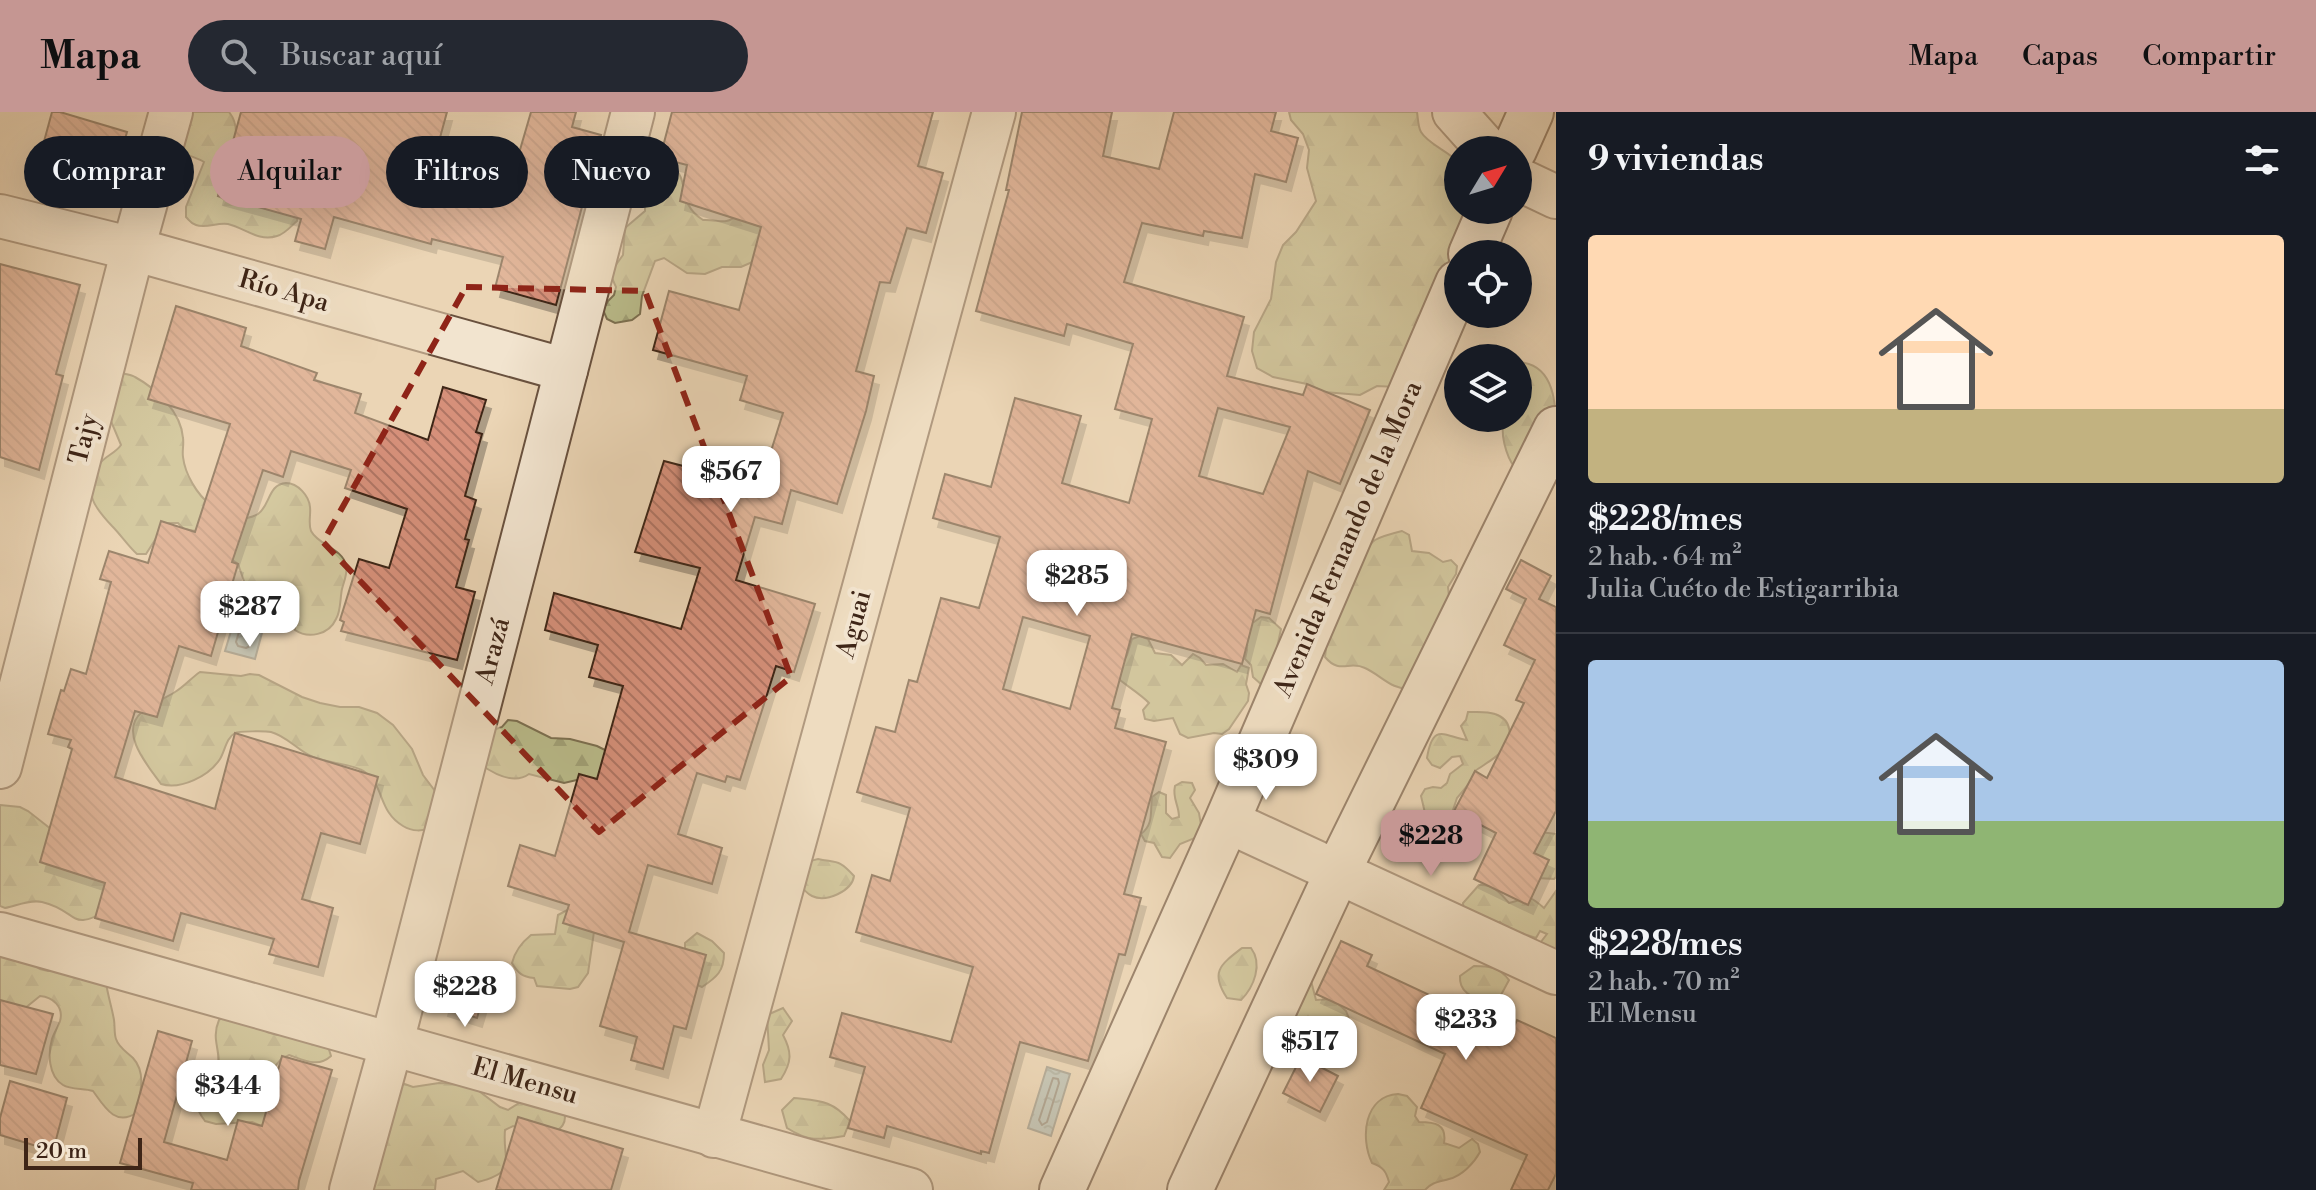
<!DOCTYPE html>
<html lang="es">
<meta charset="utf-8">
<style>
body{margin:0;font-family:"Libre Bodoni",serif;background:#242831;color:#f1f3f6;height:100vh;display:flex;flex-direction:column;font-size:30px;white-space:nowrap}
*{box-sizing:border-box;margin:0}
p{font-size:26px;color:#9ea1a6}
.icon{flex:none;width:44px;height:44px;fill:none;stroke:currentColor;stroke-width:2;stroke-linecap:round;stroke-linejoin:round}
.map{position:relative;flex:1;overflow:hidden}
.drawer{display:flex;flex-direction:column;background:#171b24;width:760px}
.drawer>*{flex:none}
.banner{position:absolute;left:24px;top:24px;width:760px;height:72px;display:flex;gap:16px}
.needle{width:52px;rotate:52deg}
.tools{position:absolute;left:1444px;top:24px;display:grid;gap:16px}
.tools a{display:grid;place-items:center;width:88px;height:88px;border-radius:50%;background:#171b24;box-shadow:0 8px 32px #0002;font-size:40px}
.scale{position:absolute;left:24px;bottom:20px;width:118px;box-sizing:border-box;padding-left:8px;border:4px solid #3e2517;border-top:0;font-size:22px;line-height:28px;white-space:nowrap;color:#3e2517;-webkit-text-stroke:6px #f2e4cf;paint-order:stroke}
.price{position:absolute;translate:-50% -68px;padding:0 18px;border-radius:16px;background:#fff;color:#222;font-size:26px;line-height:52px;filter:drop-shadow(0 2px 4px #0008)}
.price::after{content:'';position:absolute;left:50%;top:48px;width:24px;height:18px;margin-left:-12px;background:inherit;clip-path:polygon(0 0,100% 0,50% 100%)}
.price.on{background:#c59692;color:#111}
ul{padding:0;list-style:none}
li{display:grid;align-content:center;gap:16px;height:424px;padding:0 32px}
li+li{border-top:2px solid #363941}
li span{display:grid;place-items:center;height:248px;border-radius:8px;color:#555}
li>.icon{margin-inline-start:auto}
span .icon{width:144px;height:144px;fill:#fffc;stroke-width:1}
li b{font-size:34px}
h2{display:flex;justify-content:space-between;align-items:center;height:96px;padding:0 32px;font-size:34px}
.chip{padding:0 28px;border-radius:36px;background:#171b24;box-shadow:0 8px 32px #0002;font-size:28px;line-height:72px}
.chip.on{background:#c59692;color:#111}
header{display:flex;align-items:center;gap:48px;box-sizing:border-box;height:112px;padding:0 40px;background:#c59692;color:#111}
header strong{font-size:38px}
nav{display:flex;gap:44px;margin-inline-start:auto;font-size:28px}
.search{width:560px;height:72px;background:#242831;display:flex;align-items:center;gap:20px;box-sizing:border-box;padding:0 28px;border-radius:44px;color:#9ea1a6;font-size:30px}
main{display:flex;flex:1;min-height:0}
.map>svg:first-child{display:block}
</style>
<header>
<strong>Mapa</strong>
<div class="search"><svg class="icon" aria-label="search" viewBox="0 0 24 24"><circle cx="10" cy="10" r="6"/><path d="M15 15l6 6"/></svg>Buscar aquí</div>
<nav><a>Mapa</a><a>Capas</a><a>Compartir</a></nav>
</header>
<main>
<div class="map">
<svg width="1556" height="1078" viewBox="0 0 1556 1078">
<defs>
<pattern id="forest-firs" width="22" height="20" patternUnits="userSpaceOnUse" patternTransform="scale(2)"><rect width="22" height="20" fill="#babc8b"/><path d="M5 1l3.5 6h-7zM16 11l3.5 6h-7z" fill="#a1a177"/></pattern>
<pattern id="water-ripples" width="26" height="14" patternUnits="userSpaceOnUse" patternTransform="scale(2)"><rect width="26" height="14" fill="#9db6b8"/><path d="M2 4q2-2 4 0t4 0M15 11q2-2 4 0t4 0" fill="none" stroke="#819495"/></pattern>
<pattern id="building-back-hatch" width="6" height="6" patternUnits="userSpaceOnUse" patternTransform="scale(2)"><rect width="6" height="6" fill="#d6907a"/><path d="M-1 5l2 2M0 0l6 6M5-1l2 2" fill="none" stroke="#af7563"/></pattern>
<filter id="shadow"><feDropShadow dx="5" dy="9" stdDeviation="0" flood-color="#0004"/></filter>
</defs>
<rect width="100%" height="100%" fill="#ebd5b5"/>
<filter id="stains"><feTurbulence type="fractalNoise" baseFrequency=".0025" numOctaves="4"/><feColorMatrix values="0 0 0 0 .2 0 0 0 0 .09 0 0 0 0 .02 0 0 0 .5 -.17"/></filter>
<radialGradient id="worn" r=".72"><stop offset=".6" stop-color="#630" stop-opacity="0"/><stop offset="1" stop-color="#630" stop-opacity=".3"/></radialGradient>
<g fill="url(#forest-firs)" stroke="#7c7051" stroke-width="2">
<path d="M177,0h52c20,25 -9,57 -11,84l7,4 9,-3 64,15 -1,9c-6,5 -12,13 -20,15 -19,6 -32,-8 -49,-12 -11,-2 -22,5 -32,1 -6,-2 -6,-4 -10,-8v-10l18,-45c-6,-4 -14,-5 -19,-9 -9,-7 -7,-30 -8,-41z"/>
<path d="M1289,0h128c1,6 1,15 4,20 7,12 27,19 37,30v48h11l-17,109 -56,68 -19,-1 -17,9 -36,-3 -17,-8 -34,-7 -16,-9 -5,-17 2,-19 17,-33 5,-37 7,-17 13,-13 20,-31 -9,-33 2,-18 -6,-16 -12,-14z"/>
<path d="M646,46c8,1 19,2 25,7 21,16 4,37 32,55 15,-1 23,6 34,-5l27,-2 -7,47 -16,7h-19l-17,7 -18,-1 -23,-15 -9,3 -13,35 -2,18 -8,6 -17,3 -8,-4 -4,-9 5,-9 6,-6 2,-8 -4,-9 1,-9 10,-14 2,-27 20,-17v-9l-11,-16 4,-23z"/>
<path d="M1518,250c38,2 38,44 38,75l-41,31c-9,-12 -16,-36 -10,-50h13z"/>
<path d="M117,260c5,2 13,2 18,5 22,12 46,35 48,61 1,6 -1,13 0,19 2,17 14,38 28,48 10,6 25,9 36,13 4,-1 8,-2 11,-4 12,-8 10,-30 28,-31 12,0 23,13 24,24 1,8 -2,16 1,24 8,15 31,17 35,34 2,8 -2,16 -4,24 -2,9 -1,22 -6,30 -7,16 -28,20 -41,11v-18l-3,-8 -15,-12h-19l-8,-3 -6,-8 -6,-17 -37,-26 -6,-7 -11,-2 -6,-6h-9l-7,6 -16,25h-9c-9,-8 -16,-19 -25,-28 -19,-20 -29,-33 -13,-61 5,-9 16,-11 22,-20l-10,-24 -12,-12z"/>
<path d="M1402,419l7,4 3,16 17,2 14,9 8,-2 6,6 -1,8 -8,13 1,9 5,6 -43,86c-19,3 -30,-13 -46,-20 -16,-8 -25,7 -40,-11l1,-8 -7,-4 41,-90c7,-4 9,-11 15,-15 7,-4 19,-7 27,-9z"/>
<path d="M1261,505l8,1 12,11 -6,28 -13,28 -9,-8 -2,-12 -6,-6 2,-9 -2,-30 9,2z"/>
<path d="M1140,524l8,3 7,14 16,2 11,10 11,-11 7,4 6,7 17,-1 14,8 4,-7 8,3 -3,16 3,9 -1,8 -19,28 -7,5 -8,-1 -26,5 -8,-4 -7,-16 -19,3 -9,-2 -2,-9 6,-7c-7,-8 -25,-19 -34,-27l12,-21 5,-16z"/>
<path d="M200,560l41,4 9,-2 9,1 43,22 18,6 20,4h19l18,6 16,12 19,24 11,26 15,20 -6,33c-10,3 -19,4 -29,-2 -25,-15 -18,-39 -38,-54 -11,-8 -38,-9 -52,-15 -15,-6 -26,-21 -42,-25 -5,-1 -33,-1 -36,1 -9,5 -10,18 -15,26 -11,17 -39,31 -59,25 -13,-18 -43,-52 -19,-72 10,-9 22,-13 33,-20 9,-5 16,-14 25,-20z"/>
<path d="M1468,600c8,0 19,-1 27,2 18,6 18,25 7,37 -7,8 -19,14 -27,20l-2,8 -16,19 -5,15 -12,10 -15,-10 -4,-17 4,-7 8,-2 8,1 6,-5 3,-9 13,-10 -3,-8 -8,1 -12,11 -8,-3 -5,-7c6,-37 18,-21 40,-18l-6,-14 5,-6z"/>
<path d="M508,608l9,1 34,17 19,1 27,7 18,9 -16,25 -18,-1 -17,4 -35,-9c-15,11 -35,0 -49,-10l13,-34 9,-3z"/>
<path d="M1182,670l10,1 3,7 -5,8 9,15 3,18 -7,7 -15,6 -10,14 -8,-1 -8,-14 -9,-2 -4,-7c13,-10 9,-22 11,-37l7,-5 7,3v18l6,6 7,-2c0,-12 -7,-19 -4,-31z"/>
<path d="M0,693l20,2 8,4 79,62 4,35c-43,26 -31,3 -69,-6 -12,-3 -26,4 -37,6l-5,-2z"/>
<path d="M1540,720l16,2v43l-2,2 -17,-1 -4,-10v-30z"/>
<path d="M818,747c19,4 21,0 36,17 -2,15 -28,27 -42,20 -6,-3 -10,-8 -14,-14l12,-21z"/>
<path d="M1479,773c15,-1 21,8 30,18 20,-5 18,-10 35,5l12,-17v68l-19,-12 10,-13 -7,-3 -4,7 -30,-10 -6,-6 -6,7 -30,-12 -1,-14z"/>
<path d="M573,795l22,18 -7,48 -10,14 -8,2 -33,-3 -3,-8c-12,-1 -16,-5 -22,-15 3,-12 9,-20 19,-28l24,-1 3,-19z"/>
<path d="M697,821l15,8 12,12c0,18 -7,24 -22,34l-7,-3 -10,-23v-18z"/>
<path d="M1242,836h9c12,16 3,39 -10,52l-14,-2c-17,-26 -7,-33 15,-50z"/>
<path d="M0,838l24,9 16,10 8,2 36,-2 22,14c2,13 6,25 8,37 1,7 0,13 2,19 3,9 11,13 17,19 14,15 7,37 3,55 -21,14 -32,-7 -43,-22 -9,-3 -22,-1 -30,-6 -15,-9 -15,-32 -11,-46 2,-6 6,-12 8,-18 4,-14 -7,-24 -20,-25l-21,17 -19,2z"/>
<path d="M1474,854c16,0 25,1 35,14l-8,15 -15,6c-15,-4 -27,-9 -26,-25z"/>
<path d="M1310,865l6,23 17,-1 13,12 6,15 -7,15 -6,5 -4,16c-14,7 -27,1 -40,-5l-4,-25 4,-17z"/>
<path d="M783,896l9,13 -9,14c9,17 9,27 -2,44l-16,3 -2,-17 6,-15 -2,-35z"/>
<path d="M245,901l22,19 10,3 8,-2 41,7 5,16c-13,12 -27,4 -42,-1l-8,4 -12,15 -2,9 2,11 5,18 -5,17 -17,-7 -36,2 -11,-3c-21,-27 5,-27 12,-50 6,-19 -7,-30 2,-51l7,-4z"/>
<path d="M396,969l17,6 26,-4 32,2 29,22 8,3 24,-15 32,15c4,15 -4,19 -16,27l-35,-11 -8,4c-3,30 14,42 -27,52l-15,-11 -27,8 -1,11h-62l-11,-8z"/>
<path d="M1398,982l9,2 10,11 -2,9 4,6c16,0 28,2 25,21l15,5 13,-9 6,5 2,8c-6,11 -18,24 -31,27 -11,3 -17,3 -24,11h-41l5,-8c-3,-11 -6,-15 -17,-19 -12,-25 -8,-67 26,-69z"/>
<path d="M794,986c26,3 38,2 56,23l-6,15c-25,4 -35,6 -57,-8l-5,-18z"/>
</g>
<g fill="url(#water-ripples)" stroke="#777c78" stroke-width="2">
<path d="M242,483l28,8 -15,56 -30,-8z"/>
<path d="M1047,955l23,7 -19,62 -23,-8z"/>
</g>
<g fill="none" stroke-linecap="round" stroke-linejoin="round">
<g stroke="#6e6e68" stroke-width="2">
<path d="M250,494l8,2 2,4 -10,34 -4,2 -8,-2 -2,-4 10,-34z"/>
<path d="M1053,966l5,1 1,4 -12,39 -5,3 -3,-5z"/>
</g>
</g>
<g fill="url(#building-back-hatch)" stroke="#3e2517" stroke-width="2" fill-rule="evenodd" filter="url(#shadow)">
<path d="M52,0h8l67,20 -17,60 -74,-21z"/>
<path d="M241,0h206l-9,33 77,22 16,-55h45l-4,15 29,8 -45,170 -61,-17 8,-31 -71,-18 -1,5 -97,-27 -9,32 -30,-8 6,-22 -83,-23z"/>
<path d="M672,0h261l-15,54 25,7 -17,60 -19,-5 -17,55 -10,-1 -24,89 18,5 -8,35 -29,93 -46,-14 -9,34 -27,-7 -19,63 79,24 -21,68 -18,-6 -36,114 -13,-4 -2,6 -28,-9 -19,61 44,14 -10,36 -64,-19 -19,67 77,23 -20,74 -12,-3 -11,43 -32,-9 6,-23 -37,-11 24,-84 -61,-19 6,-18 -61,-19 12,-41 35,11 24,-82 18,5 26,-93 -34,-9 9,-32 -53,-15 9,-37 127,36 19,-61 -65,-16 29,-91 96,25 23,-73 -43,-13 7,-24 -94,-26 16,-59 70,19 22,-83 -81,-26 7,-36 -27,-7z"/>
<path d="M1022,0h90l-9,44 56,13 15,-57h102l-5,19 27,7 -12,44 -31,-8 -13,64 -38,-7 -1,5 -61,-13 -18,59 120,35 -17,59 76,19 4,-11 63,26 -30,74 -32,-13 -38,143 -14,-4 -14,54 -110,-30 -20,74 8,2 -5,18 51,14 -42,152 17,4 -16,57 -6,-1 -31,107 -68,-19 -31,111 -8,-2v3l-94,-28 -3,12 -36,-10 17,-61 -35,-10 12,-44 109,29 22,-75 -117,-35 16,-57 18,6 20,-73 -53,-16 19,-65 19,5 14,-52 8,2 24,-84 38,10 21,-71 -67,-19 12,-44 46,13 24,-89 66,18 -19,67 67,20 23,-84 -37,-10 18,-65 -66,-20 -3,12 -88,-25 33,-121h-3zM1218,296l72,19 -27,67 -64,-18zM1023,505l67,19 -20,73 -67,-20z"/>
<path d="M0,152l80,21 -24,89 7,2 -24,94 -39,-13z"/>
<path d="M176,194l70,22 -5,18 76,27 -3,7 47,14 -6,19 73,27 15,-53 43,13 -10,32 6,2 -17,62 11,4 -11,39 4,1 -13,47 19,5 -18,68 -116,-29 3,-9 -4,-2 19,-61 30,9 18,-59 -62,-21 6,-18 -60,-19 -8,26 -20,-7 -31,92 6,2 -27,92 -32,-10 -22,71 -22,-6 -20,66 100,32 20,-76 143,44 -18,67 -39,-11 -19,66 31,9 -15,59 -49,-13 5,-15 -93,-26 -8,28 -78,-23 10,-35 -65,-21 32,-113 -4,-2 3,-7 -23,-6 13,-44 3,1 7,-22 15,5 25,-92 -11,-3 9,-28 39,12 13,-42 34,11 35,-108 -82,-25z"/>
<path d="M1521,448l30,16 -12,23 17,8v204l-22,42 15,7 -21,45 -54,-26 22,-46 -42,-22 21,-40 12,7 37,-75 -8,-3 19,-40 -31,-15 22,-46 -20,-10z"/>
<path d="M1341,829l31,14 -5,11 144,67 6,-13 39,18v136l-8,16h-37l16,-35 -106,-47 24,-54 -129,-60z"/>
<path d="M456,852l34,10 -13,44 -34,-11z"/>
<path d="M0,888l53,14 -17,60 -36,-9z"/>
<path d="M158,919l34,10 -28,101 63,18 11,-40 24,6 20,-70 50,14 -33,111 -1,9h-107l2,-7 -73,-20z"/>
<path d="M1301,945l37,19 -18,36 -37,-19z"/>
<path d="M10,969l57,17 -14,53 -53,-16v-17z"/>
<path d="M518,1005l105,32 -12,41h-115z"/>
</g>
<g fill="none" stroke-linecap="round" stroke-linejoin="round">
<g stroke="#69513e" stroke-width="46">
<g id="minor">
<path d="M1454,0l34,38"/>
<path d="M1518,67l38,18"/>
<path d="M0,104l133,33 433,121"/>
<path d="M0,655l133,-518 38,-137"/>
<path d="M1227,709l329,152"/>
<path d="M0,822l911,256"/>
<path d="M714,1024l280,-1024"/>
<path d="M351,1078l41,-148 241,-930"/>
</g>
</g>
<g stroke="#3e2517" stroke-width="48">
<g id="secondary">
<path d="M1514,38l17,-38"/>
<path d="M1471,142l19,-44"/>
<path d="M1062,1078l165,-369 231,-538"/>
<path d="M1190,1078l148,-319 218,-442"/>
</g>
</g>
<use href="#minor" stroke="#f2e4cf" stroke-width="42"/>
<use href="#secondary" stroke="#f2e4cf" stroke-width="44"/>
</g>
<path d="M0 0H1556V1078H0ZM466,175l179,4 146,386 -192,155 -276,-290z" fill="#ebd5b5" fill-opacity=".55" fill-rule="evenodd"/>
<path fill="none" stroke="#8f2418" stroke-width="6" stroke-dasharray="16 10" stroke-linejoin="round" d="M466,175l179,4 146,386 -192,155 -276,-290z"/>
<g text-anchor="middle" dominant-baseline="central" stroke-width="8" stroke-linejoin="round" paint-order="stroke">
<g font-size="26" fill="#3e2517" stroke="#f2e4cf">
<text transform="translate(284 179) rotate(16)">Río Apa</text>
<text transform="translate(84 327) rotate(-76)">Tajy</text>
<text transform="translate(1348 427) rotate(-67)">Avenida Fernando de la Mora</text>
<text transform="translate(854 512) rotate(-75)">Aguai</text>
<text transform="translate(493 539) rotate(-75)">Arazá</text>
<text transform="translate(525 969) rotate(16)">El Mensu</text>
</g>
</g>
<rect width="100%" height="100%" filter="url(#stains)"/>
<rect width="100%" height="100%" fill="url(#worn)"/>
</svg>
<div class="tools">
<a><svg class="needle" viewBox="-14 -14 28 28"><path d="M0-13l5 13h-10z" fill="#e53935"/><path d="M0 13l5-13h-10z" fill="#9ea1a6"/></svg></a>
<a><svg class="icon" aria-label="locate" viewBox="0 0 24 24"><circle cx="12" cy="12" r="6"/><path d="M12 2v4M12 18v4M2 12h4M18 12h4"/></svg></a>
<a><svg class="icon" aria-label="layers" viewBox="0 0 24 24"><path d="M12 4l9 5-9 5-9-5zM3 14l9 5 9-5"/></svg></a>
</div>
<div class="scale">20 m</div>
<b class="price" style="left:731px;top:402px">$567</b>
<b class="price" style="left:1077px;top:506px">$285</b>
<b class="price" style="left:250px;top:537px">$287</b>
<b class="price" style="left:1266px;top:690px">$309</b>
<b class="price on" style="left:1431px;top:766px">$228</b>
<b class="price" style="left:465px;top:917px">$228</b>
<b class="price" style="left:1466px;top:950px">$233</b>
<b class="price" style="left:1310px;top:972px">$517</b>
<b class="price" style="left:228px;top:1016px">$344</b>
<div class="banner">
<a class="chip">Comprar</a>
<a class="chip on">Alquilar</a>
<a class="chip">Filtros</a>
<a class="chip">Nuevo</a>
</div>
</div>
<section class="drawer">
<h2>9 viviendas<svg class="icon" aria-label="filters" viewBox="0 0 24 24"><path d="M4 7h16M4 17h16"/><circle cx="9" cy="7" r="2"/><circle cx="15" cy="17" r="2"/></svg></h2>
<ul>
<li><span style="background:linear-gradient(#ffd9b3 70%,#c2b280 0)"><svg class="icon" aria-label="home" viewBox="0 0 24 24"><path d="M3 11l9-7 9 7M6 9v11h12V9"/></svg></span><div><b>$228/mes</b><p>2 hab. · 64 m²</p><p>Julia Cuéto de Estigarribia</p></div></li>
<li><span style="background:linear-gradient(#a9c7e8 65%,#8fb573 0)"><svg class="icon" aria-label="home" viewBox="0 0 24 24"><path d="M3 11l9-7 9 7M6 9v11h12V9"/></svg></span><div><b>$228/mes</b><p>2 hab. · 70 m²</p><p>El Mensu</p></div></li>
</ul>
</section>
</main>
